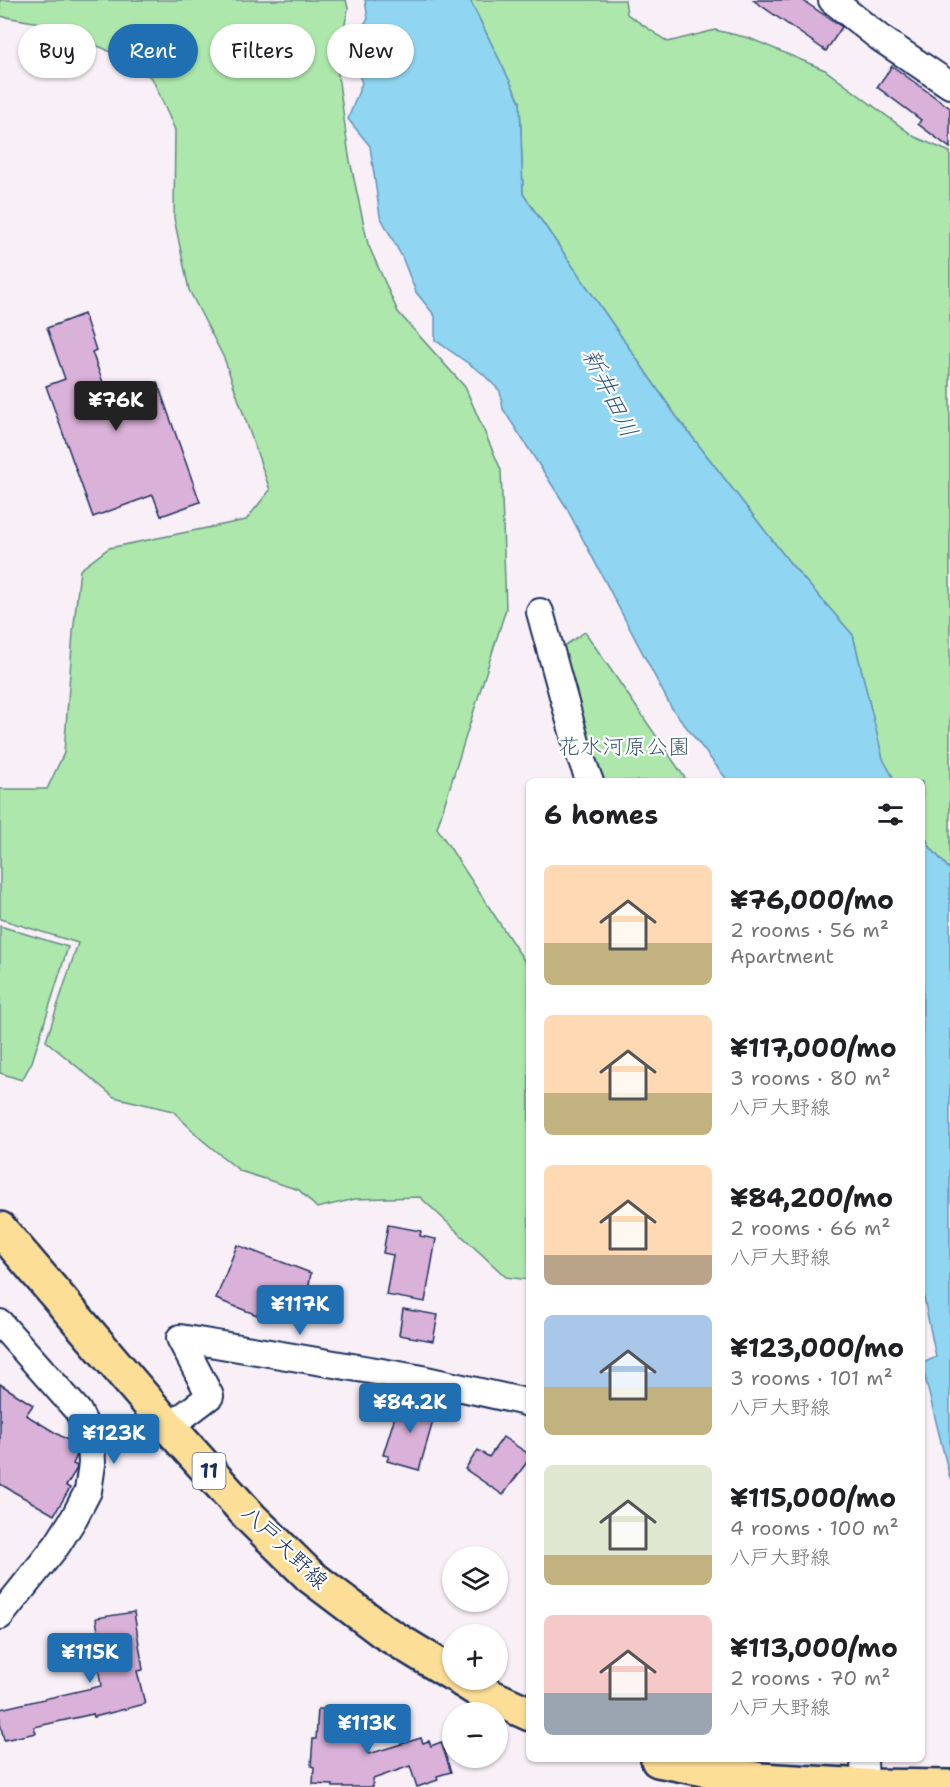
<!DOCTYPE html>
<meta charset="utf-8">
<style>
body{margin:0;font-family:"Shantell Sans","Klee One",sans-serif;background:#f2f2f2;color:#202124;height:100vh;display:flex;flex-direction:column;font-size:22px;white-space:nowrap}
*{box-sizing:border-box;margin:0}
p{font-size:20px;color:#757577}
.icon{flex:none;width:33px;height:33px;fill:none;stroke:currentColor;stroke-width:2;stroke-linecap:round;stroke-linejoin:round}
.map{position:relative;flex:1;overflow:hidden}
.sheet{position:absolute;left:526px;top:778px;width:399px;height:984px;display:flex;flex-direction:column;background:#fff;border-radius:9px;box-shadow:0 2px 4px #0004}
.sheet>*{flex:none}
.top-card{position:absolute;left:18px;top:24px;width:418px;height:54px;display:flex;gap:12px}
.fabs{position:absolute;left:442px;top:1546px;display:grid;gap:12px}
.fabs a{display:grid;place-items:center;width:66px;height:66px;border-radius:50%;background:#fff;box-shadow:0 2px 4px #0004;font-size:30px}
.price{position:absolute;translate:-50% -51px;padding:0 14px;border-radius:6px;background:#1f6fb2;color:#fff;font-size:20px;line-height:39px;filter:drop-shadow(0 2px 3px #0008)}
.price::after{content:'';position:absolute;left:50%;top:36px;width:18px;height:14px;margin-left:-9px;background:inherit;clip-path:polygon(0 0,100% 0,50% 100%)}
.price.selected{background:#222;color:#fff}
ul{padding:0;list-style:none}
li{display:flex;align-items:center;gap:18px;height:150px;padding:0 18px}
li span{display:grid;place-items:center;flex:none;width:168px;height:120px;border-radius:9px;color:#555}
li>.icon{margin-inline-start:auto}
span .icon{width:72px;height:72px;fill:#fffc;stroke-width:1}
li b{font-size:26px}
h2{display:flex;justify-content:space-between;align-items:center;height:72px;padding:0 18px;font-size:26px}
.pill{padding:0 21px;border-radius:27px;background:#fff;box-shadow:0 2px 4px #0004;font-size:21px;line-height:54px}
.pill.selected{background:#1f6fb2;color:#fff}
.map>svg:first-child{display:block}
</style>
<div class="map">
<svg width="950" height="1787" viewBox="0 0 950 1787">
<rect width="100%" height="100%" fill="#f8eff7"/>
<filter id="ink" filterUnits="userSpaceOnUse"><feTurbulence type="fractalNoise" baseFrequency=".0167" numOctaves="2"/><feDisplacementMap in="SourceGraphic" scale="12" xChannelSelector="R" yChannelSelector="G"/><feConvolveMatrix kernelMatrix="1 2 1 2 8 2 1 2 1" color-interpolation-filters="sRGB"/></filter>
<g filter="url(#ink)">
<g fill="#ade7ab" stroke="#648b84" stroke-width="1.5">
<path d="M0,0h346l2,8 -11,59 12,89 19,88 30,68 67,75 36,83 5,139 -69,219 92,140v312l-23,-3 -86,-80 -65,2 -38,9 -18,-18 -59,-19 -39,-32 -28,-28 -59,-14 -68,-56 32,-98 -78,-24v-130h47l17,-36 9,-120 7,-63 29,-22 137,-28 24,-30 -46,-132 -35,-68 -15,-72 1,-88 -23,-52 -47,-29 -60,-25 -45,-8z"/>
<path d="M470,0h155l2,14 41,28 47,-12 34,8 76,32 90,67 35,15v718l-20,-23 -7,-14 -1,-51 -27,-1 -12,-21 -30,-125 -63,-72 -114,-147 -153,-222 -3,-92z"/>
<path d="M585,632l102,149h-85l-47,-129z"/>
<path d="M0,926l68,21 -36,115 -10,18 -22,-7z"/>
</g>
<g fill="#90d6f2" stroke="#6193b7" stroke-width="1.5">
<path d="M365,0h105l50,102 3,92 153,222 114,147 63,72 30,124 12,22h-167l-57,-74 -106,-202 -62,-96 -3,-18 -18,-18 -47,-33v-24l-19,-24 -14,-35 -22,-41 -10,-70 -22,-27 14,-36 -9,-23 1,-24 14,-17z"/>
<path d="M923,833l7,14 20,23v608l-28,-113 1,-2 13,-6 -14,-68z"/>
</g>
<g fill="#dab1d8" stroke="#1b2f5e" stroke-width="1.5">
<path d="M753,0h49l40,27 -16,24z"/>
<path d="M892,66l58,42v40l-32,-24 3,-4 -44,-33z"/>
<path d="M84,314l12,36 -4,2 17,47 48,-17 43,120 -39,14 -8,-21 -60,22 -47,-131 19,-7 -18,-51z"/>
<path d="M388,1225l33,6 -1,5 16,3 -11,63 -39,-7 7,-40 -10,-2z"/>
<path d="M237,1245l74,28 -6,35 -43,-7 -5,14 -41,-16z"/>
<path d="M403,1309l35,6 -5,26 -34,-6z"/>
<path d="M0,1384l33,21 -7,10 50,30 -3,8 4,2 -4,9 4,2 -1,4 -10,16 4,2 -16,27 -54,-31z"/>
<path d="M406,1398l31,9 -18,63 -32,-9 2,-5 -6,-1 12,-39 5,1z"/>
<path d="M503,1437l27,18v3l-27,37 -38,-26 13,-19 11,7z"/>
<path d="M134,1612l9,58 -6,1 8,33 -51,13 -1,-3 -59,13 2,6 -32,7 -4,-17v-14l101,-23 -6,-40 5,-1 -4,-27z"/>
<path d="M318,1709l44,3 -2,26h11l-2,16 52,-16 2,5 6,-2 2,5 10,-4 10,30 -14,4 1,4 -21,7 -7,-21 -37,13v8h-40v-2l-20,-1 1,-17 -3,-1 2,-27h3z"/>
</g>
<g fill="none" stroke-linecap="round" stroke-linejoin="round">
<g stroke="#1b2f5e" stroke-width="30">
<g id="minor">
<path d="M832,0l48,38 70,47"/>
<path d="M540,612l38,138 12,32"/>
<path d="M0,1323l78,88 13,26 1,27 -4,27 -14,27 -17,27 -57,71"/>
<path d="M169,1427l41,-31 -30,-58 237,40 109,24 4,2"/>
<path d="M864,1760l1,26"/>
</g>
</g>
<g stroke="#1b2f5e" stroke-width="38">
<g id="primary">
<path d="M0,1229l169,198 82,91 59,58 74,56 69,42"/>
<path d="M462,1680l21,13 47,21"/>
<path d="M658,1760l103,20 104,6 85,1"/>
</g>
</g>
<use href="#minor" stroke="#fff" stroke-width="26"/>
<use href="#primary" stroke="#fdde96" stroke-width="33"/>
</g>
</g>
<g text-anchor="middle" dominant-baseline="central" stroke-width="4.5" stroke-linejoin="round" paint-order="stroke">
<rect fill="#fff" stroke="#5f6d8e" stroke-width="1.5" x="192.5" y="1453" width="33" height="36" rx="4.5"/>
<g font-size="21" font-weight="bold" fill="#1b2f5e">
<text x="209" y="1471">11</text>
</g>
<g font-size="22" fill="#405d71" stroke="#fff">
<text x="624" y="746">花水河原公園</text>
</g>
<g font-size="22" fill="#1b2f5e" stroke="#fff">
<text transform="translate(285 1547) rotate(44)">八戸大野線</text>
</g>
<g font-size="24" font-style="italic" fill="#385983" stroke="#fff">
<text transform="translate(610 393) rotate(64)">新井田川</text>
</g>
</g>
</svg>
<div class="fabs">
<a><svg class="icon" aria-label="layers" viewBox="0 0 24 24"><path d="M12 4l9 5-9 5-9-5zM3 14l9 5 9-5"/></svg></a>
<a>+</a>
<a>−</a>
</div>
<b class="price selected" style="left:116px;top:432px">¥76K</b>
<b class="price" style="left:300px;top:1336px">¥117K</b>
<b class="price" style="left:410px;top:1434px">¥84.2K</b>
<b class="price" style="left:114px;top:1465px">¥123K</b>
<b class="price" style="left:90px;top:1684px">¥115K</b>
<b class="price" style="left:367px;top:1755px">¥113K</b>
<div class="top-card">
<a class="pill">Buy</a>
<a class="pill selected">Rent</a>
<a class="pill">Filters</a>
<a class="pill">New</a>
</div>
<section class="sheet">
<h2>6 homes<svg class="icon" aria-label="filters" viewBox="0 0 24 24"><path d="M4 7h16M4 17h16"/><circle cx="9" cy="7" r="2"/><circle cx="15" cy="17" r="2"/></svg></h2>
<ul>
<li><span style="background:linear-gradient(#ffd9b3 65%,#c2b280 0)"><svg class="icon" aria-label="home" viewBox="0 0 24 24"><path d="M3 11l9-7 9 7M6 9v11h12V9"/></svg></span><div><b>¥76,000/mo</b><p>2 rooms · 56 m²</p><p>Apartment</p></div></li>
<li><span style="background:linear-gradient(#ffd9b3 65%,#c2b280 0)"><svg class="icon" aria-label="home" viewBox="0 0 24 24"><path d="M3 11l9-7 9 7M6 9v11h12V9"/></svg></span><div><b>¥117,000/mo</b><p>3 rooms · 80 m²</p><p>八戸大野線</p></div></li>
<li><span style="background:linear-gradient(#ffd9b3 75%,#b9a48a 0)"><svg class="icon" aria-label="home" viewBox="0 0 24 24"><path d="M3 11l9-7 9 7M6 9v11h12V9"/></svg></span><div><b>¥84,200/mo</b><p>2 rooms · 66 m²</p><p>八戸大野線</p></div></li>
<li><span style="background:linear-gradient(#a9c7e8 60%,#c2b280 0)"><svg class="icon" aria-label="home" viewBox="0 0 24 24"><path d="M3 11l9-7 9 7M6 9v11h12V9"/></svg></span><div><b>¥123,000/mo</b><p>3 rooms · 101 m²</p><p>八戸大野線</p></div></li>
<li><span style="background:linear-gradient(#dfe7d0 75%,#c2b280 0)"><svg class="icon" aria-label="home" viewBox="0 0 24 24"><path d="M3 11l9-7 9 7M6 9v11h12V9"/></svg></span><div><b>¥115,000/mo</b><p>4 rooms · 100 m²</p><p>八戸大野線</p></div></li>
<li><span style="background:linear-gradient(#f6c9c9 65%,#9aa5b1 0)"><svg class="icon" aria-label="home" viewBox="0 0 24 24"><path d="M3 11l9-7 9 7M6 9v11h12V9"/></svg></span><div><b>¥113,000/mo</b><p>2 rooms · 70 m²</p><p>八戸大野線</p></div></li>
</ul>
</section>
</div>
